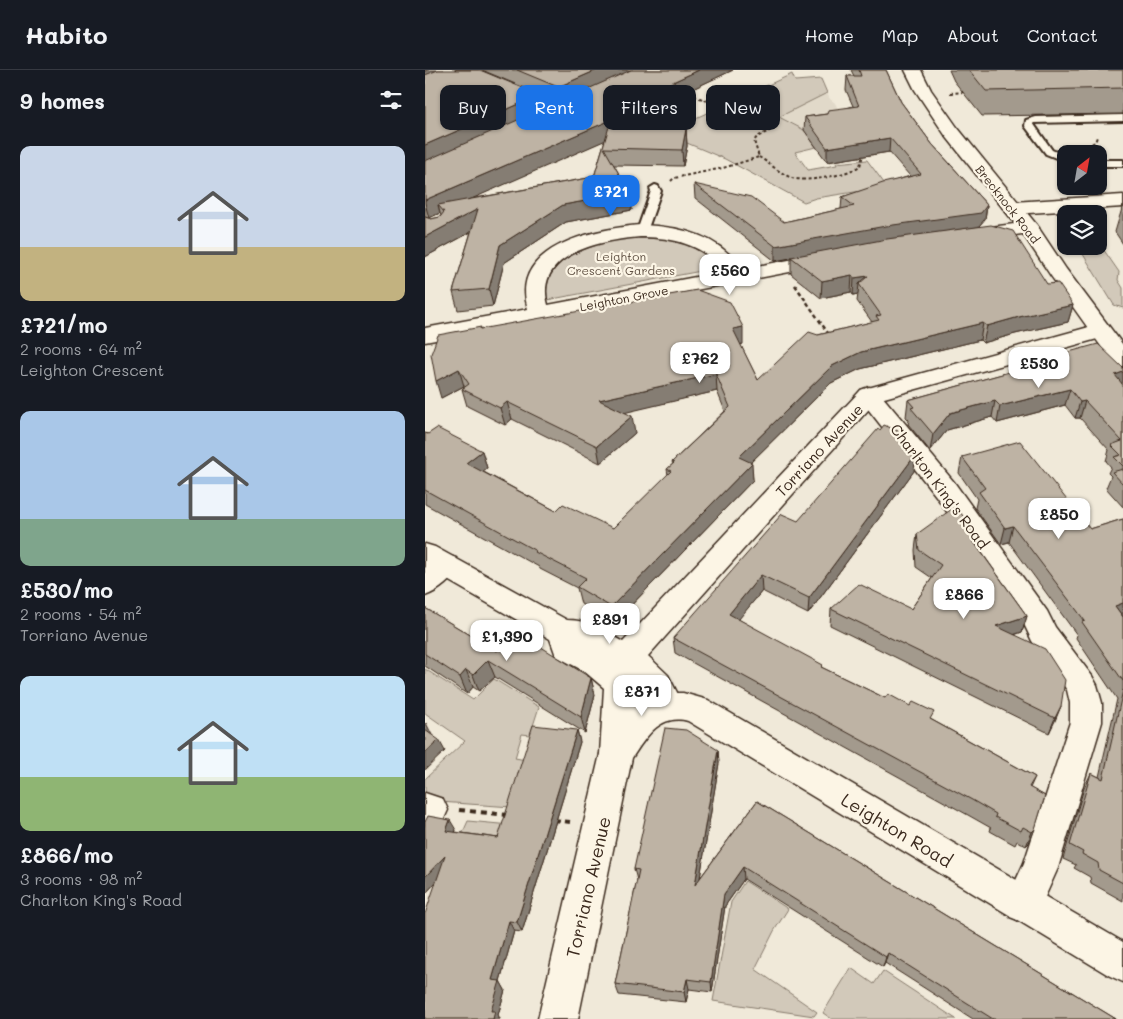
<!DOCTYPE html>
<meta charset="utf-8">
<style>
body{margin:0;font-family:Mali,sans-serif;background:#242831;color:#f1f3f6;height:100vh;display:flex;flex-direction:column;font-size:19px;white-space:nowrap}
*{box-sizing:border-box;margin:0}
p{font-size:16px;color:#9ea1a6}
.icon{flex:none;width:28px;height:28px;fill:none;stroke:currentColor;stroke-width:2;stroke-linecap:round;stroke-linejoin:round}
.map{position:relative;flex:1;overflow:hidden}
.side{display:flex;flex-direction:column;background:#171b24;width:425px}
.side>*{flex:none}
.banner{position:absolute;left:15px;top:15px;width:475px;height:45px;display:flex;gap:10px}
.needle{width:32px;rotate:31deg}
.tools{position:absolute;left:632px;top:75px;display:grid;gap:10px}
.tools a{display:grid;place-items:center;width:50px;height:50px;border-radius:10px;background:#171b24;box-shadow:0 1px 4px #0004;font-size:25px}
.price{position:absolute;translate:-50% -42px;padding:0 11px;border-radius:10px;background:#fff;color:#222;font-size:16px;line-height:32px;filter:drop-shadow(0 1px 2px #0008)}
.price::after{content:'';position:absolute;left:50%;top:30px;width:15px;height:11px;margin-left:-8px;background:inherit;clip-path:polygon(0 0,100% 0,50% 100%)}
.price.current{background:#1a73e8;color:#fff}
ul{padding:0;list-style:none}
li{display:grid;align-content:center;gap:10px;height:265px;padding:0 20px}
li span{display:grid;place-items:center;height:155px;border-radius:10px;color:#555}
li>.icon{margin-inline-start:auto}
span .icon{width:90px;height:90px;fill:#fffc;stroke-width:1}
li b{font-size:21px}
h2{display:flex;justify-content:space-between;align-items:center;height:60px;padding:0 20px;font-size:21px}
.chip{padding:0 18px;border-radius:10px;background:#171b24;box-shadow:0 1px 4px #0004;font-size:18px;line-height:45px}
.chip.current{background:#1a73e8;color:#fff}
header{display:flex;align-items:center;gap:30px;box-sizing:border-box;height:70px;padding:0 25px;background:#171b24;border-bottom:1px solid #363941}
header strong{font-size:24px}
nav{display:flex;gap:28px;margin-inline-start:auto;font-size:18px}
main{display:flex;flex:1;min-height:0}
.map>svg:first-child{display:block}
</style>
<header>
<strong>Habito</strong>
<nav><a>Home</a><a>Map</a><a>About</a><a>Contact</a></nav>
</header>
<main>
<section class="side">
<h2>9 homes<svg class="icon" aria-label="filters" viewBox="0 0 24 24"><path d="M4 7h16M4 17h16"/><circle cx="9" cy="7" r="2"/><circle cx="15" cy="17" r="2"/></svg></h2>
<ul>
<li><span style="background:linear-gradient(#c9d6e8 65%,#c2b280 0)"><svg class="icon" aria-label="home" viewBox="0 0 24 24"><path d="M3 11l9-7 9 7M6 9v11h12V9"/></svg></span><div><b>£721/mo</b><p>2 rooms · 64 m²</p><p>Leighton Crescent</p></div></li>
<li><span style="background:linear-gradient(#a9c7e8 70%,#7fa58c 0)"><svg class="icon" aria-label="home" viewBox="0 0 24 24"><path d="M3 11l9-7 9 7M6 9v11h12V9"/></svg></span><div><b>£530/mo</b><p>2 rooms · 54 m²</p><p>Torriano Avenue</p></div></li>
<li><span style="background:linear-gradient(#bfe0f5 65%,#8fb573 0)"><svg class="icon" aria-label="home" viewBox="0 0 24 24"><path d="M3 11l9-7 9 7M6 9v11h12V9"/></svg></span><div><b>£866/mo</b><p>3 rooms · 98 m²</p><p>Charlton King's Road</p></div></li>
</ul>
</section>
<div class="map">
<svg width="698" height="949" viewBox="0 0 698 949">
<rect width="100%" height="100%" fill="#f0e9d9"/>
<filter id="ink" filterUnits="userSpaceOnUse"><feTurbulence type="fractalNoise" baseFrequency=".02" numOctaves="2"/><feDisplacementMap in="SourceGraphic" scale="10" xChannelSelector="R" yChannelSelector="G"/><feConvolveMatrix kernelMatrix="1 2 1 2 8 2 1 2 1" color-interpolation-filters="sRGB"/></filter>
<g filter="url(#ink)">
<path fill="#e1d9c9" d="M402,23l3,6 5,4 19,38 -38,6 -12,-17 -25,-13z"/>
<g fill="#d2c9ba" stroke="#867a6c">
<path d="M367,4l3,7 26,-2 6,14 -48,24 25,13 12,17 -21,5 13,18 29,-5 -1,-2 31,-3 20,27 -71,11 -12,4 -79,-43 -62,-26z"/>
<path d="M203,168c30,-2 70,2 89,30l-170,32c-7,-44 49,-56 81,-62z"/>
<path d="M674,173l20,29 -1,8 5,8v20l-9,-3 -36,-59h21z"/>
<path d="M0,599l48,31 21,-21 45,28 -9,28 -8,-1 -7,24 11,2 -14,47 -87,-6v-22l40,-38 -40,-28z"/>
<path d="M43,751l42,4 -7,22 -44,-6z"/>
<path d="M320,811l43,28 -14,22 -19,38 62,43 -3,4 -101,-15 18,-99z"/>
<path d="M426,898l23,16 9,-13 73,48h-124l-9,-6z"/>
</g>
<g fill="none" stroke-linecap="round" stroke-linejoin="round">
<g stroke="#3b2a1e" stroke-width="4">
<g id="service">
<path d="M698,45v6l-90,2 19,27 14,6v6l-20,-8 -21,-28 1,-6 10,-3z"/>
<rect x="674" y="90" width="24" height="6"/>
<path d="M230,115l3,1 3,5 -14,40 -5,3 -3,-1 -2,-2 14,-40 -1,-3z"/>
</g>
</g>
<g stroke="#3b2a1e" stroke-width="3">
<g id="minor">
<path d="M31,0h21l91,38 2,3 -2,3h-12l-97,-41z"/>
<path d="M698,125v12l-110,7 -7,-2 -2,-4 2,-4 7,-2z"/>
<path d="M604,152l7,2 3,4 -3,4 -61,9 -7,-2 -3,-4 3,-4 7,-2z"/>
<path d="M215,155c38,1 80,10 101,44l85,-16 7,2 3,4 -3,4 -7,2 -401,77v-14l103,-19c-20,-63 68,-80 112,-84zM215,167c29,0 67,7 82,35l-174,33c-15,-52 55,-65 92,-68z"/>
<path d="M444,317l8,3 77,92 93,129 8,16 37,49 5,9 5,18v19l-44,146 -22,49 -13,5 -13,-5 -5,-13 19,-41 46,-141v-19l-3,-13 -35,-49 -8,-17 -88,-128 -75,-96 -4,-5 4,-5z"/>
<path d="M21,485l10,3 4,8c-7,13 -21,25 -35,30v-28l11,-10z"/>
<path d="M0,723l18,6 5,11 -5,11 -12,5 -6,-1z"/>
</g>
</g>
<g stroke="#3b2a1e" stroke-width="3">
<path id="tertiary" d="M675,254l8,2 3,5 -3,5 -231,64 -229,256 20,19 16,31 -5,10 -11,3 -11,-3 -11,-23 -14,-14 4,14 -4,61 -4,10 -12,5 -12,-5 -4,-10 4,-66 -20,-17 -28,-15 -6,-17 -125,-72v-23l10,3 132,73c22,0 37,11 56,22l238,-252z"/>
</g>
<g stroke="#3b2a1e" stroke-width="3">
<g id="primary">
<path d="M480,0h16l10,20 26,37 79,97 30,45 57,76v23l-8,-2 -64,-90 -30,-45 -76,-96 -30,-45z"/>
<path d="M243,623h15l25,7 415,242v40l-13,-6 -422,-255c-28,-8 -43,17 -56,37l-54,261h-40l62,-265 24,-38 17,-14z"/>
</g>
</g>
<g stroke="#3b2a1e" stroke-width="2" stroke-dasharray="3 2.5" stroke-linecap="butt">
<path d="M525,23l17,-1"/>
<path d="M652,81l18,-9 2,-5"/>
<path d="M334,87c10,6 22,17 33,21 16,5 54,-3 68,-12l3,-11"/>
<path d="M246,111l3,-3 49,-10 36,-11 -5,-16 3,-4 12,-6 -45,-19 -1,-5 -41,-16"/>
</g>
<path stroke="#3b2a1e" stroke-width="2.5" stroke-dasharray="4 3" stroke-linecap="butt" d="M370,215l35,51"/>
<g stroke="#3b2a1e" stroke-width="4" stroke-dasharray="6 5" stroke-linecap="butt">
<path d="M34,740l49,5"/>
<path d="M129,750l16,2"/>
</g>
<use href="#service" fill="#fcf5e5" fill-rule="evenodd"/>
<use href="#minor" fill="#fcf5e5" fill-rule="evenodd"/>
<use href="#tertiary" fill="#fcf5e5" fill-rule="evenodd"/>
<use href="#primary" fill="#fcf5e5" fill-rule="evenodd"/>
</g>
<g fill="#a39a8d" stroke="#3b2a1e" fill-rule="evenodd">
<path d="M0,0l115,25 3,14 15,-7 -76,-32h251l-86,40 29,16 10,3 1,17 -4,20 -69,-1 16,28 2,17 -66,12 -62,41 -11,43 -35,4 -5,-18 18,-60 -46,25v-40l6,2 9,-2 1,-1 -1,-3 -11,5 -4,-1zM180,70l-11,37 -124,22z"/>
<path d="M426,0h35l15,32 31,42 55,61 -2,14 -6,7 68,58 26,21 -5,17 -53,12 -32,9 -3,-3 -120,29 -29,14 -80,79 2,18 -139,143 -33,-19 -4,-16 -37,-19 -1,-2 -114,-63v-71l57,18 5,17 -5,3 74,40 57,17 55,-53 -1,-6 6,-5 -1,-2 53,-51 -8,-20 -93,21 11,21 -35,30 -88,-44 -7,6 -38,-19 -5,-17 2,-2v-1l-23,12 40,-69 262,15h-3l18,36 60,-45 54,-13 -15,-21 1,-7 -5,1 -2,-3 -30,6 -30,-24v-16l-16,3 -80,-63 -1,-14 90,38 57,-13 1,-12 68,-21 -21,-24 -62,10 -23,-32 1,-13 22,-3 26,-8 -7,-16 1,-14h7z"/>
<path d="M524,0h174v44l-141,2 -28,-35z"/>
<path d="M698,135v39l-8,-12z"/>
<path d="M593,296l105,2v13l-1,3 1,1v122l-17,-19 5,-12 -3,-3 3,-6 -5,-6 3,-11 -29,-32h-5l-10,-13 -68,18 -5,-6 -45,13 -17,21 -22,-27 1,-4 -3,-3 2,-17 109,-30z"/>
<path d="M491,384l-2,17 -106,143 -46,-23 -24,28 85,49 62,30 47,22 103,57 -5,11 15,8 -16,47 -3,3 -9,-5 -2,4 -25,-14 1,-3 -23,-13 -293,-162 -2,-15 125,-117z"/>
<path d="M537,387l128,72 33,-10v382l-32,-18 -1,-6 -16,-9 2,-3 -13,-6 21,-71 7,-15 8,4 18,-78 -41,-61 1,-3 -68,-93 -8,2 -26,-36 2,-9 -18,-26z"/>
<path d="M492,464l58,9 52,73 -5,16 -8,3 47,71 -12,27 -219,-108 1,-16h80l21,-31 -16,-11 -1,-17z"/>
<path d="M0,538l72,43 94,27 4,17 -10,38 -90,-56 -16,14 -6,-4 -6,7 -42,-28z"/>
<path d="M152,660l3,12 -58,190 -8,-1 -14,50 5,9 -7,25 2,4h-75l11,-137 -11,12v-72l31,8 -1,2 43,6z"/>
<path d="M293,680l1,13 -19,115 57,-77 359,218h-143l-88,-56 -2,4 -139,-88 -19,27 -13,86 -23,-3 -3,13 -67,-7 -4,-11 22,-104 -3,-11z"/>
</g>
<g fill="#857d73" stroke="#3b2a1e">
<path d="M0,0h19l-19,8z"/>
<path d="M172,0h36l-72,33 -3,-16z"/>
<path d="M274,0h34l-102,48 -2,-16z"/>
<path d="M115,25l3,16 -118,53v-19z"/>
<path d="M186,50l2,17 -169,74 -6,-6 2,8 -11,5 -4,-15v-3z"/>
<path d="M261,59l1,17 -4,20 -1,-16z"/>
<path d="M465,68l-1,14 -62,10v-14z"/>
<path d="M205,123l2,17 -66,12 -62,41 -11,43 -4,-17 11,-44 63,-40z"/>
<path d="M562,135l-2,14 -7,8 -93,13 -110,21v-15z"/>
<path d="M53,139l4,17 -57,31v-20z"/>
<path d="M427,205l-1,17 -30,6 1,-17z"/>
<path d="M443,206l-9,8 -1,10 -5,1 1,-17z"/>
<path d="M648,235l-5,17 -53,12 -32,9 4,-17 32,-9z"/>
<path d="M558,253l-3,17 -120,29 -29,14 -92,91v-17l93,-91 29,-14z"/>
<path d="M318,257v17l-10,2v-17z"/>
<path d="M34,299l5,17 -23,12 -5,-17z"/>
<path d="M698,302v9l-2,7 -6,-13z"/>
<path d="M291,304l1,17 -115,27 -3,-18z"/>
<path d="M645,319l-5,16 -68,18 3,-17z"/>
<path d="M570,331l-3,16 -45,13 -17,21 3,-17 17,-21z"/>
<path d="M660,331l-5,17h-5l5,-16z"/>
<path d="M82,332l5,17 -7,6 -5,-17z"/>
<path d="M207,346l3,17 -35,30 -3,-17z"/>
<path d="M57,381l5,17 -15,12 -6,-17z"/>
<path d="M491,384l-2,17 -106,143 1,-16z"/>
<path d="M327,393l1,17 -139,143 -3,-16z"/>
<path d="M588,456l-4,16 -8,2 4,-16z"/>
<path d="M552,466l-4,17 -2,-15z"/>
<path d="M336,505l1,16 -32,39 -1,-16z"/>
<path d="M698,533v14l-8,-11z"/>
<path d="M602,546l-5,16 -31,10 5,-16z"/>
<path d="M63,590l7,17 -16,14 -6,-16z"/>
<path d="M41,600l7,17 -6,7 -7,-17z"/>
<path d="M166,608l4,17 -10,38 -4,-16z"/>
<path d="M636,636l-6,15 -6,12 6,-15z"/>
<path d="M1,653l6,12 -7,-2v-9z"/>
<path d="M152,660l3,12 -58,190 -5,-10z"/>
<path d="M14,670l6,11 -20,19v-17z"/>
<path d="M293,680l1,13 -22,133 -2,-11z"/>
<path d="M25,750l6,10 -4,11 -6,-10z"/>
<path d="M610,759l-6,14 -3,3 6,-14z"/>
<path d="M20,786l6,10 -26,28v-17z"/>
<path d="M318,797l1,12 -19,27 -13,86 -1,-10 13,-88z"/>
<path d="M84,851l5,10 -14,50 5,9 -7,25 2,4h-7l-2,-8 1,-31z"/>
<path d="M463,883l-3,10 -2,4 3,-10z"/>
<path d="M262,909l2,10 -3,13 -2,-10z"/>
</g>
<g fill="#beb3a4" stroke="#3b2a1e">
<path d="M13,0h42l60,25 -115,50v-70z"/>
<path d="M92,0h80l-39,17z"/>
<path d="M206,0h68l-70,32 41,19 6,5 10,3 -4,21 -78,-2 26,45 -67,12 -63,40 -11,44 -36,3 25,-83 -53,28v-20l6,2 9,-2 4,-5 -6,-7 156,-28 17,-57 -186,80v-39z"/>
<path d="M434,0h27l15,32 31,42 55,61 -6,8 -95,13 -111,20 -81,-62 57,13 33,25 70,-16 -12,-9 41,-14 38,-9 -31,-36 -63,10 -22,-31 22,-3 1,-4 31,-4 -12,-30h14z"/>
<path d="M544,0h154v18l-137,3z"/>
<path d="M566,155l22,6 34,53 11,-1 15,22 -54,12 -32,9 -4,-3 -122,29 -29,14 -93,91 13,6 -141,144 -34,-20 9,-9 -51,-26 1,-1 -111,-61v-57l3,1 9,-6 45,23 -16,12 90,48 7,-7 50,24 58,-57 -4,-2 7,-6 -2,-1 58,-55 -14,-33 -117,26 33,16 -35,30 -90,-44 -7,6 -38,-19 7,-5 -10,-15 -23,12 -5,-27 7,-19 43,-8 -1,2 217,-39 33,12 13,25 -10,2 25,51 51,-48 9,3 61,-15 -3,-4 5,-1 -22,-31 9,-8 -14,2 -2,-3 -30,6 -31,-24 96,-18z"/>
<path d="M673,274l25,24v4l-8,3 8,10v81l-9,-9 7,-2 -10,-10 11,-4 -37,-40 -5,1 -10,-13 -70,17 -5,-5 -45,12 -17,21 -22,-26 3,-1 -6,-7 112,-31 -2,-3z"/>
<path d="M459,355l14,6 18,23 -107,144 -48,-23 -32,39 94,51 -2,2 64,31 3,-4 22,12 3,-4 21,10 -4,7 105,58 -6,10 16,9 -10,33 -3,3 -9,-5 -2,4 -26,-14 1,-3 -24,-14 -299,-162 109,-124 16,7 80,-92 2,1z"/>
<path d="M595,371l70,88 33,-10v84l-8,3 8,11v64l-41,-59 3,-1 -72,-95 -8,2 -26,-36 6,-4 -23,-31z"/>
<path d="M698,399v15l-11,-12z"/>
<path d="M531,436l21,30 -6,2 56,78 -31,10 49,23 20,31 -4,26 -6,12 -224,-109 28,-25 52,25 30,-44 -22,-15 -2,-16z"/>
<path d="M0,538l72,43 20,-19 74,46 -10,39 -93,-57 -15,15 -7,-5 -6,7 -35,-23z"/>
<path d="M698,620v193l-24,-13 -1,-7 -16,-9 1,-2 -13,-7 21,-72 12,6z"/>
<path d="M108,655l44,5 -60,192 -8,-1 -17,59 8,1 -9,30h4l-2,8h-68v-105l20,-58 -20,21v-55l3,-6 22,4 -4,11 52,7z"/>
<path d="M240,658l21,2 32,20 -23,135 62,-84 359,218h-123l-105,-66 -2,4 -143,-90 -19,27 -13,88 -24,-3 -3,13 -69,-8 24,-114 -5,-1z"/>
<path d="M0,660l14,10 -14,13z"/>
</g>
</g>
<g text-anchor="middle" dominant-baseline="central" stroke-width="4.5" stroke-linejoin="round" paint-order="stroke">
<g font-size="12" fill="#3b2a1e" stroke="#fcf5e5">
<text transform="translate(583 134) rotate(52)">Brecknock Road</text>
<text transform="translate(199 228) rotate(-11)">Leighton Grove</text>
</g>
<g font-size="12" fill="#615245" stroke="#fcf5e5">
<text x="196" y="186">Leighton<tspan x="196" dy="14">Crescent Gardens</tspan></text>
</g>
<g font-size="15" fill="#3b2a1e" stroke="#fcf5e5">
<text transform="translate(394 380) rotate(-47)">Torriano Avenue</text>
<text transform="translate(515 416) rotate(53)">Charlton King's Road</text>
</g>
<g font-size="18" fill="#3b2a1e" stroke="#fcf5e5">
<text transform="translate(472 760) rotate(31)">Leighton Road</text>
<text transform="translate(163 817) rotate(-77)">Torriano Avenue</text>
</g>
</g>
</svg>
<div class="tools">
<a><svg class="needle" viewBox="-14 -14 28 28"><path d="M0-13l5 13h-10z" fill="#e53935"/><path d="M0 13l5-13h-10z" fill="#9ea1a6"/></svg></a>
<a><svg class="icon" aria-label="layers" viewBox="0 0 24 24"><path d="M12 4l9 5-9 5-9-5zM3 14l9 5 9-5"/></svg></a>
</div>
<b class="price current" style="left:186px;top:147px">£721</b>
<b class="price" style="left:305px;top:226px">£560</b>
<b class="price" style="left:275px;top:314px">£762</b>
<b class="price" style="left:614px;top:319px">£530</b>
<b class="price" style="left:634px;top:470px">£850</b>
<b class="price" style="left:539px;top:550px">£866</b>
<b class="price" style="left:185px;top:575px">£891</b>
<b class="price" style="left:82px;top:592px">£1,390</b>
<b class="price" style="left:217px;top:647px">£871</b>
<div class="banner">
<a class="chip">Buy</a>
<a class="chip current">Rent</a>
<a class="chip">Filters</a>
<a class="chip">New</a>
</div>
</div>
</main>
